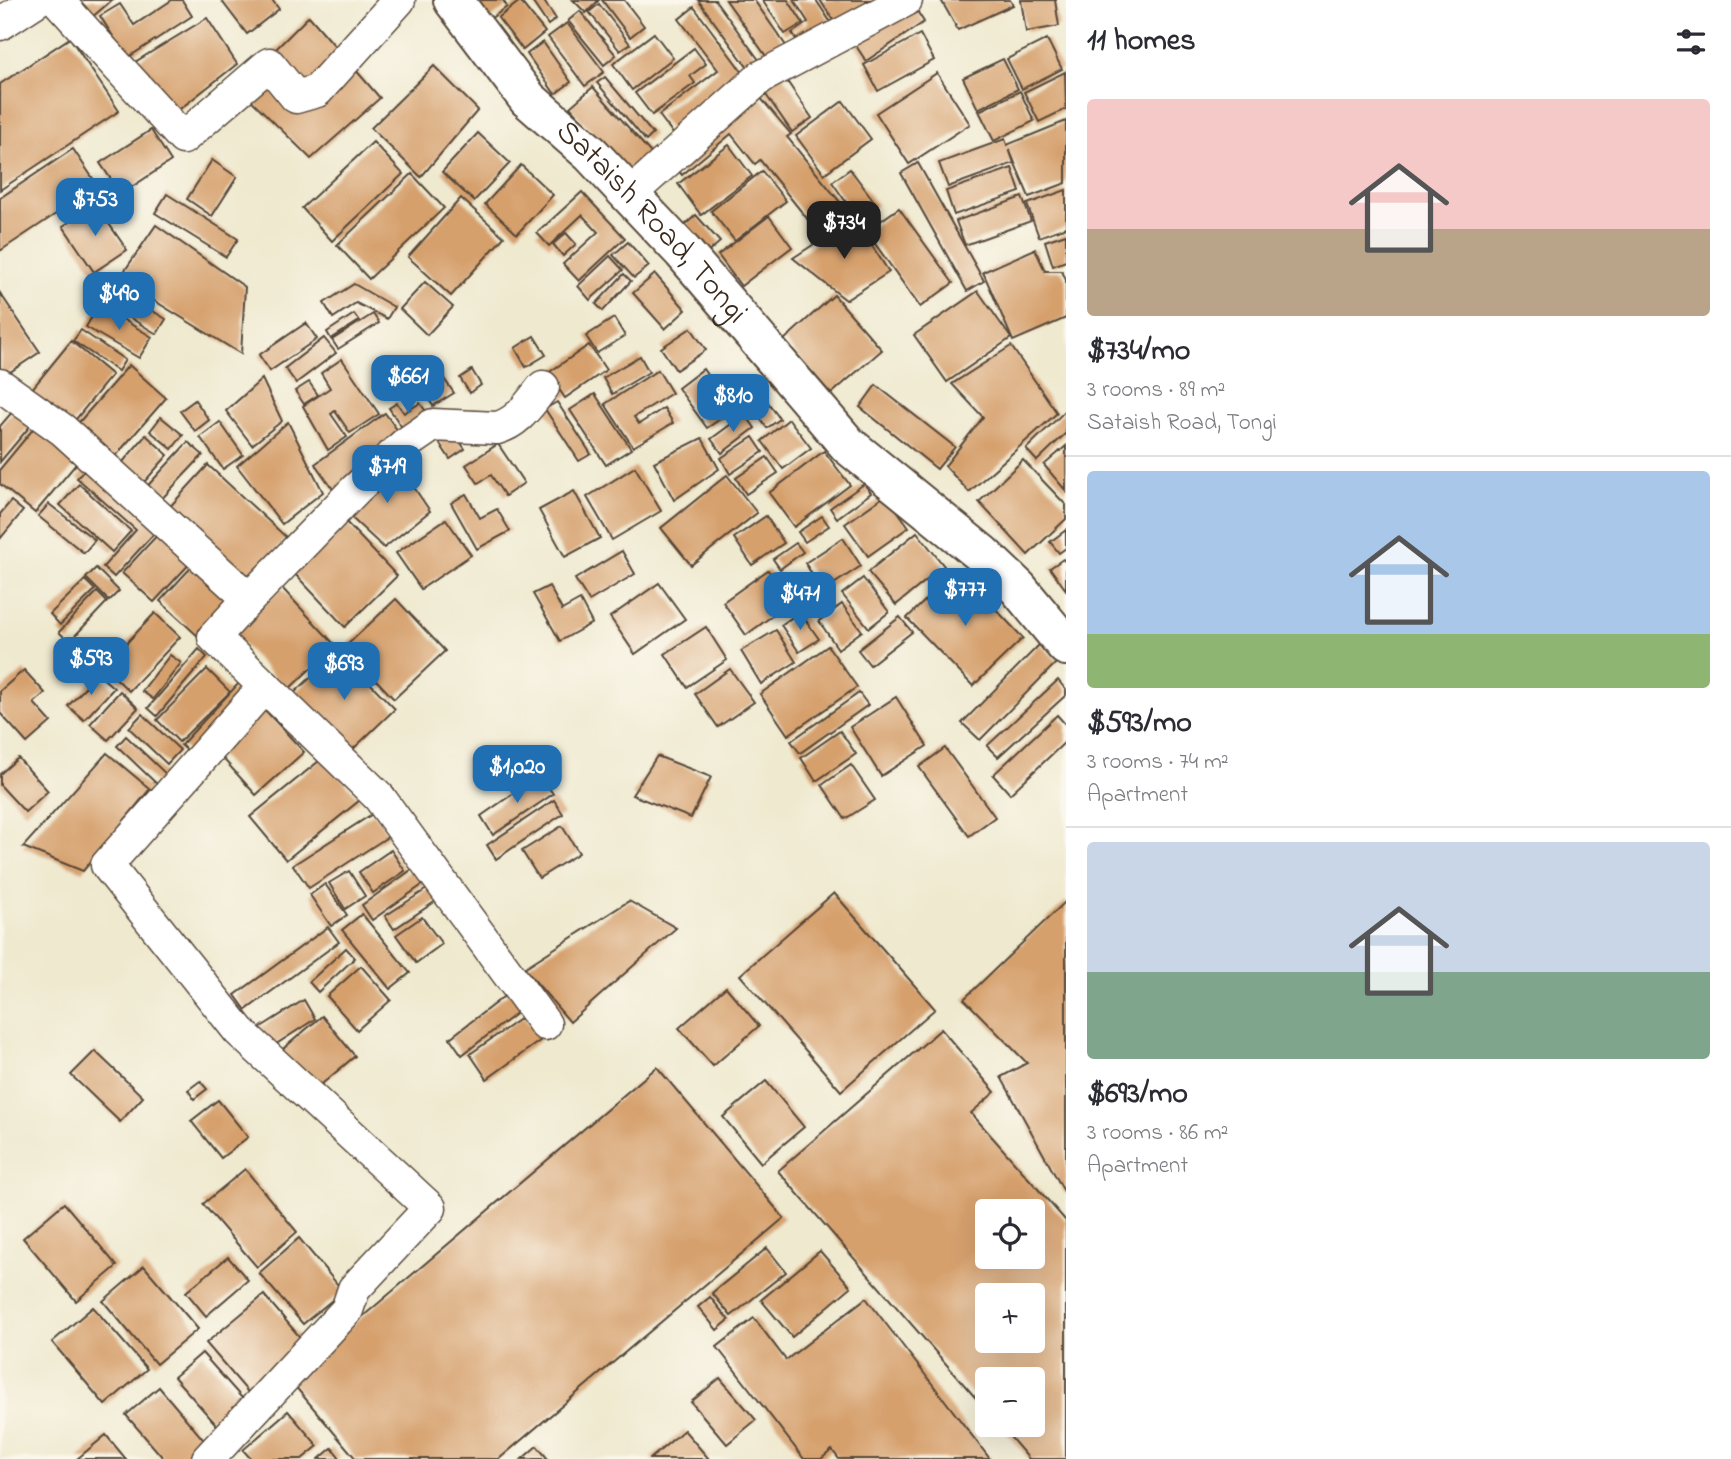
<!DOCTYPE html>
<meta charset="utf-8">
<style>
body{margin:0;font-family:"Indie Flower",sans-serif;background:#f7f7f7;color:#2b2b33;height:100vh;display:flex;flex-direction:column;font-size:26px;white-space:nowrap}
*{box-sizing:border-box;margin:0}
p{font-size:23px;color:#7c7c81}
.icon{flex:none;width:38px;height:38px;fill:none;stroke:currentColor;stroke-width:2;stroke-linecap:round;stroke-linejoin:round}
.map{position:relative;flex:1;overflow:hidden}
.sheet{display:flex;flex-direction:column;background:#fff;width:665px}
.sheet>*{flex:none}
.fabs{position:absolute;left:975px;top:1199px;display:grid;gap:14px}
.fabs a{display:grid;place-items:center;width:70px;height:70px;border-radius:7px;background:#fff;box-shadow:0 7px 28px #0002;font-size:35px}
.price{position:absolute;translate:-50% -60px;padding:0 16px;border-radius:14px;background:#1f6fb2;color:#fff;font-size:23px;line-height:46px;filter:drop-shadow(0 2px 4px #0008)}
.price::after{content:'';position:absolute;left:50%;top:42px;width:21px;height:16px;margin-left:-10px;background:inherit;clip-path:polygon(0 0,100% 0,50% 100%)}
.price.selected{background:#222;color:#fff}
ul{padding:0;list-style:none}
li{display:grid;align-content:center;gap:14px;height:371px;padding:0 21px}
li+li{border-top:2px solid #e1e1e2}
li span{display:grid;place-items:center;height:217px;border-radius:7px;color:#555}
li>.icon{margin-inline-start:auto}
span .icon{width:126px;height:126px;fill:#fffc;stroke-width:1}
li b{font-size:30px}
h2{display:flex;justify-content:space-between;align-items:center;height:84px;padding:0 21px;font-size:30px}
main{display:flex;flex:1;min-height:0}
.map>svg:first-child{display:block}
</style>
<main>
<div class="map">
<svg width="1066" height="1459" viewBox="0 0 1066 1459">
<rect width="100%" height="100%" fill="#fbf7ec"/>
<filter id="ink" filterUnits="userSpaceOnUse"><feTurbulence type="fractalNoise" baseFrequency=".0143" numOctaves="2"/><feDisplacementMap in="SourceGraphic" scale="14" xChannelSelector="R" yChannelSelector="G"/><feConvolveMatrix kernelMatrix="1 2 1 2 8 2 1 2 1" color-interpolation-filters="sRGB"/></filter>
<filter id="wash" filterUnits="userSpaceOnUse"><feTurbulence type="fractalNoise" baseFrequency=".00686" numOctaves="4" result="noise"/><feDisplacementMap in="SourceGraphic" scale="28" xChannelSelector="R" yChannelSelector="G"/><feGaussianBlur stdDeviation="1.57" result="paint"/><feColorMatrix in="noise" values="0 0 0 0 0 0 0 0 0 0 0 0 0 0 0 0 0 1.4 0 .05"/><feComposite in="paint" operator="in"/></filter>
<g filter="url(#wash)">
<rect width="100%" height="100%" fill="#efe9cf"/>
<g id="blocks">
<g fill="#d6a06d" fill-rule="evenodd">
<path d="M76,0h36l-21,18z"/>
<path d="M172,0h10l10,16 -65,42 -27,-42 20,-12 14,21z"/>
<path d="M221,0h51l7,9 -32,25z"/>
<path d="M482,0h21l4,7 -20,14 -11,-17z"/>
<path d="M531,0h12l13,19 -8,6z"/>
<path d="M573,0h26l-13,13z"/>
<path d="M602,0h22l20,26 -14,11z"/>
<path d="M698,0h17l47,64 -11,8z"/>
<path d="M726,0h28l35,50 -18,13z"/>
<path d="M762,0h26l15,23 -18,11z"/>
<path d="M794,0h22l21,32 -32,21 -13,-20 16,-11z"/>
<path d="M820,0h57l-40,26z"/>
<path d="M910,0l14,22 -58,39 -23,-35z"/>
<path d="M941,0h69l3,5 -55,25z"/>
<path d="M1021,0h34l4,26 -33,6z"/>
<path d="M520,1l25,31 -22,18 -25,-32z"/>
<path d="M599,4l31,40 -10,7 -31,-39z"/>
<path d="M694,7l55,74 -74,55 -16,-21 59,-45 -39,-51z"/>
<path d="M580,11l36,44 -12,10 -36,-44z"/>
<path d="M309,16l71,82 -69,61 -73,-72z"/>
<path d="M207,18l30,46 -61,48 -41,-50z"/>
<path d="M567,23l37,49 -19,14 -37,-49z"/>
<path d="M654,33l19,25 -41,32 -19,-26z"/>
<path d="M920,34l14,26 -56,31 -14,-26z"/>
<path d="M70,38l49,73 -119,79v-106z"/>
<path d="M1047,39l15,30 -40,20 -15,-30z"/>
<path d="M543,42l28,40 -16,12 -28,-40z"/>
<path d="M694,48l12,16 -16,12 5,7 -43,32 -17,-22z"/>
<path d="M1003,59l15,30 -40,20 -15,-31z"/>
<path d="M776,65l36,53 -20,14 -37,-53z"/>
<path d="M434,66l44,44 -57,67 -50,-49z"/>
<path d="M1065,72l1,37 -27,13 -15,-30z"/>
<path d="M937,73l33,51 -61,40 -33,-51z"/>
<path d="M605,77l48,57 -7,7 -49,-58z"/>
<path d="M749,84l42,50 -4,3 62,76 -28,23 -61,-76 -5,4 -24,-30 -49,41 -17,-21z"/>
<path d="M593,87l63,72 -22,20 -64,-72z"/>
<path d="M1020,91l14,30 -40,20 -15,-30z"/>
<path d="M843,101l28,38 -47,35 -28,-38z"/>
<path d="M1066,121v62l-37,14 -20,-48 5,14 -66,24 -9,-24 66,-24 2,6z"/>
<path d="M151,130l20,31 -50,33 -21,-31z"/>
<path d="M478,133l32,30 -36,38 -32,-29z"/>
<path d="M373,142l30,32 -71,67 -30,-33z"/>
<path d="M729,145l23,31 -51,39 -23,-31z"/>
<path d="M73,149l25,37 -98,65v-53z"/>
<path d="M212,160l25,17 -25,39 -25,-17z"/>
<path d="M918,163l66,118 -17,10 -66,-118z"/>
<path d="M521,165l32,30 -36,39 -32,-30z"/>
<path d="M1012,168l8,24 -66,23 -8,-24z"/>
<path d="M850,169l27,36 -19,14 -26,-37z"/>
<path d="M762,171l24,30 -51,40 -24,-30z"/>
<path d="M412,174l32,34 -75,71 -32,-34z"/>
<path d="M1066,190v37l-27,10 -12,-33z"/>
<path d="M582,192l43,46 -46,43 -16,-17 35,-32 -16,-17 -33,31 -12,-13z"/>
<path d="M167,194l71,45 -12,18 -71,-44z"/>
<path d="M1022,197l9,24 -66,24 -9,-24z"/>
<path d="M461,198l43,39 -53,59 -43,-39z"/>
<path d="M96,205l31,45 -33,22 -31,-46z"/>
<path d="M899,208l54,75 -33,24 -54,-76z"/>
<path d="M696,215l24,27 -22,19 -23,-27z"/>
<path d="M769,216l23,31 -51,39 -23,-31z"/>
<path d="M854,218l35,54 -43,28 -53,-42z"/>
<path d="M156,225l89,62 -4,67 -122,-75z"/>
<path d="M566,233l10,11 -13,12 -10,-12z"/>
<path d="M1066,234v27l-13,5 -8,-25z"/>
<path d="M628,242l21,24 -15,12 -21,-23z"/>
<path d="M1035,249l10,22h17l4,9v38l-53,23 -30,-69z"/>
<path d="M610,256l13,14 -33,30 -12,-14z"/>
<path d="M624,274l7,7 -28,30 -7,-7z"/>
<path d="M655,274l31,36 -21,19 -32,-36z"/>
<path d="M425,282l28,25 -26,28 -27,-26z"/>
<path d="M354,284l40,23 -7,12 -31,-16 -23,15 -9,-15z"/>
<path d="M116,289l50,30 -9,15 -50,-30z"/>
<path d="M978,291l33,47 -64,44 -33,-47z"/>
<path d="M0,293l40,59 -36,24 -4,-6z"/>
<path d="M834,295l48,55 -51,44 -47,-54z"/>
<path d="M99,305l53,32 -13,21 -53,-31z"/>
<path d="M354,314l5,7 -28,18 -4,-7z"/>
<path d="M373,314l6,9 -41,26 -6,-9z"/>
<path d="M614,318l11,18 -28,17 -11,-17z"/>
<path d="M306,323l11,16 -47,32 -11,-16z"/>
<path d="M691,328l15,22 -30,20 -15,-22z"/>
<path d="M81,330l44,30 -7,11 -45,-30z"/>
<path d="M534,336l12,19 -20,12 -11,-19z"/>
<path d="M324,338l12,15 -40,30 -11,-15z"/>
<path d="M71,341l41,34 -44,54 -41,-34z"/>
<path d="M589,345l17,25 -41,28 -17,-25z"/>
<path d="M1011,346l46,67 -88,79 -24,-26 38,-49 -31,-33z"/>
<path d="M640,356l9,16 -37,22 -9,-16z"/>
<path d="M342,359l37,55 -29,19 -15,-22 -4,3 16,23 -19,13 -25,-44 27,-18 -9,-15z"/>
<path d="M129,365l37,33 -54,62 -38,-32z"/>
<path d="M703,369l29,42 -25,17 -29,-40z"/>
<path d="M472,370l9,15 -11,8 -10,-15z"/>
<path d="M658,370l14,23 -38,24 5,7 25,-16 9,15 -40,24 -28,-43z"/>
<path d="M442,376l12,17 -21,13 -11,-17z"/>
<path d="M404,377l11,16 -8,5 -12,-15z"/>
<path d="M262,379l20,42 -30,24 -26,-34z"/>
<path d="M309,382l9,13 -14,9 -9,-13z"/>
<path d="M876,385l79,62 -18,22 -77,-62z"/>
<path d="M595,394l36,55 -25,16 -36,-55z"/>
<path d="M764,397l16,22 -13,9 -16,-22z"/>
<path d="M195,400l14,20 -14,11 -15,-20z"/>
<path d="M557,402l34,52 -12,7 -34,-52z"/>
<path d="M397,403l7,10 16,-10 7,10 -24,16 -14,-21z"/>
<path d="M19,404l17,15 -36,43v-36z"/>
<path d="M1066,410v23l-29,28 -11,-12z"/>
<path d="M385,413l20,28 -70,51 -20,-28z"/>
<path d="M745,414l10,14 -33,25 -11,-14z"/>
<path d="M161,417l22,18 -11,14 -22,-18z"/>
<path d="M789,419l22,29 -28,21 -21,-28z"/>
<path d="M39,422l43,35 -47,56 -35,-29v-15z"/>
<path d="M220,422l23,33 -20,14 -23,-32z"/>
<path d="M288,422l35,70 -41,32 -45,-58z"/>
<path d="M453,431l12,18 -15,10 -12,-18z"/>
<path d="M146,435l22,20 -30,34 -22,-19z"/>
<path d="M753,437l10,15 -33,22 -9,-16z"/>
<path d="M702,438l17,31 -45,31 -20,-38z"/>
<path d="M188,442l15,13 -48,51 -14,-13z"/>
<path d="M498,444l26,39 -19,13 -14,-21 -13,8 -12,-18z"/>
<path d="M1066,446v45l-22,-26z"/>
<path d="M824,451l26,34 -56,42 -25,-34z"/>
<path d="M767,457l11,16 -32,21 -10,-16z"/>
<path d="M394,458l36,53 -46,37 -42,-39z"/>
<path d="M1023,460l43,45v14l-38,36 -49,-53z"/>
<path d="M90,464l70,63 -46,50 -11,-10 33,-37 -59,-52z"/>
<path d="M208,465l79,73 -43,46 -78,-73z"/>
<path d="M635,467l26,44 -49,29 -25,-43z"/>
<path d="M727,475l30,38 -66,52 -30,-37z"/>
<path d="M79,484l52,47 -19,21 -52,-47z"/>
<path d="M864,484l7,9 -34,25 -7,-10z"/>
<path d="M574,491l26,47 -35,19 -26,-47z"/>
<path d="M466,494l14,24 17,-9 13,22 -33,18 -26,-46z"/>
<path d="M886,495l23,32 -41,29 -23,-32z"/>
<path d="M11,501l12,10 -23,28v-25z"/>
<path d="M49,504l46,36 -11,13 -46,-37z"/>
<path d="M766,516l18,27 -32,22 -18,-27z"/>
<path d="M822,516l7,10 -24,16 -7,-10z"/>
<path d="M446,519l25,36 -50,34 -25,-36z"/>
<path d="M344,520l53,56 -52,51 -53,-56z"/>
<path d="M162,530l32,29 -40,43 -32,-29z"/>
<path d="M1066,530v18l-7,5 -9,-11z"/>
<path d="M917,532l27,34 -48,39 -28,-33z"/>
<path d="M843,538l18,28 -38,25 -18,-28z"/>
<path d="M796,543l7,9 -23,17 -7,-10z"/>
<path d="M622,551l13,23 -46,27 -14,-22z"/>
<path d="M1063,559l3,4v27l-16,-22z"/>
<path d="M198,560l40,37 -38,41 -40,-37z"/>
<path d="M96,568l23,23 -10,10 -23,-23z"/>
<path d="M958,569l65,69 -50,48 -66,-68z"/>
<path d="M768,570l23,32 -45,33 -23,-33z"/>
<path d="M863,578l26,34 -20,16 -27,-34z"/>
<path d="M85,580l10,10 -35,35 -10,-11z"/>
<path d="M659,583l26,36 -50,35 -25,-37z"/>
<path d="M549,586l13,24 18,-10 12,23 -32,18 -27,-47z"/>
<path d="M282,588l53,57 -48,46 -54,-57z"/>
<path d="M97,592l10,10 -38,40 -10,-10z"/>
<path d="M396,599l49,52 -51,48 -49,-52z"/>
<path d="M842,604l20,27 -24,18 -19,-28z"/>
<path d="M800,612l19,27 -20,13 -18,-27z"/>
<path d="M155,613l25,24 -51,54 -25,-24z"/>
<path d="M900,617l12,15 -42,33 -12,-15z"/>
<path d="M706,627l21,33 -40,27 -22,-33z"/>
<path d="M776,630l20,32 -35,22 -20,-33z"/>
<path d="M1040,644l18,17 -78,79 -18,-17z"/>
<path d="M828,646l29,41 -69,48 -28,-41z"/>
<path d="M199,649l8,8 -50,59 -9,-8z"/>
<path d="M339,651l56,58 -46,44 -56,-59z"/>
<path d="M170,655l11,8 -28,36 -11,-8z"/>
<path d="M207,669l23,23 -51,50 -22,-22z"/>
<path d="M730,669l24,33 -36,25 -23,-33z"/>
<path d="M24,670l21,23 -11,10 17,19 -24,21 -27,-30v-22z"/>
<path d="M98,674l16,14 -30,32 -16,-14z"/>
<path d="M1058,680l8,10v5l-68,62 -11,-11z"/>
<path d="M240,682l12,12 -59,62 -12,-11z"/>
<path d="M120,691l18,17 -30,32 -18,-16z"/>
<path d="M859,693l9,12 -68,48 -9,-12z"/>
<path d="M896,697l31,49 -46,30 -31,-49z"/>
<path d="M265,710l39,42 -48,43 -38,-42z"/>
<path d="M142,714l38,36 -13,14 -38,-36z"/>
<path d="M1057,715l9,10v16l-56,53 -17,-19z"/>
<path d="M840,731l16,23 -40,27 -15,-23z"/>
<path d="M126,736l43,41 -9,10 -43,-41z"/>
<path d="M945,748l50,69 -26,19 -50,-69z"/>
<path d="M107,753l43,36 -67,82 -60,-24z"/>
<path d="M657,756l54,21 -20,41 -59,-23z"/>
<path d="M324,757l36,43 -74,60 -36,-43z"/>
<path d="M18,758l30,33 -23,21 -25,-27v-11z"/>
<path d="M851,765l24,35 -30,19 -23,-34z"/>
<path d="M540,775l13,19 -60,41 -12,-19z"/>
<path d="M554,800l9,14 -67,45 -9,-14z"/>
<path d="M374,813l15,23 -80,52 -16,-23z"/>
<path d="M562,826l17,27 -40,25 -17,-27z"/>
<path d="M391,850l14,21 -32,22 -14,-21z"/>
<path d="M414,868l11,15 -53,37 -10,-15z"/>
<path d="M349,871l16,25 -20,13 -16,-26z"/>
<path d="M325,884l22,31 -16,11 -21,-31z"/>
<path d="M433,885l9,12 -48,32 -9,-13z"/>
<path d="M834,893l101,116 -94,82 -101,-116z"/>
<path d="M629,901l47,27 -106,94 -46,-54z"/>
<path d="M1066,901v294l-65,-118 26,-14 -63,-64z"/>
<path d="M362,914l48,59 -20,16 -48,-59z"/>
<path d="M422,917l20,27 -26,19 -20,-28z"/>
<path d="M328,927l11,15 -93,68 -11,-15z"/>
<path d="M346,948l9,10 -37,34 -9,-10z"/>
<path d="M361,966l30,34 -34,30 -30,-34z"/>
<path d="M726,987l33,39 -46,40 -34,-38z"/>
<path d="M511,991l12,17 -61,47 -12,-17z"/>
<path d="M304,1000l11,19 -45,29 -12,-19z"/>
<path d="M322,1016l33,40 -45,38 -33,-40z"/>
<path d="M524,1016l17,24 -54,39 -17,-25z"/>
<path d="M941,1029l54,63 -24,21 95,108v238h-37l-30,-35h33v-45h-45v32l-209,-240zM987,1211h45v45h-45zM987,1295h45v45h-45z"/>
<path d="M95,1051l48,46 -23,25 -49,-47z"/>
<path d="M657,1067l127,151 -285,241h-143l-67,-80z"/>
<path d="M200,1081l7,8 -13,10 -6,-9z"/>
<path d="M766,1081l38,46 -43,36 -38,-46z"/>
<path d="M218,1100l30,37 -27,21 -30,-37z"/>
<path d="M245,1169l52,63 -40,35 -54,-63z"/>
<path d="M64,1203l53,63 -41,35 -53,-63z"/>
<path d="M299,1238l44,53 -40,33 -44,-51z"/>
<path d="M767,1248l19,24 -55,44 -19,-23z"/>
<path d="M820,1251l31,36 -59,50 -31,-37z"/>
<path d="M228,1257l20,23 -42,36 -20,-24z"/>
<path d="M144,1266l54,63 -42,35 -53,-63z"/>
<path d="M264,1295l46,54 -57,49 -47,-55z"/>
<path d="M710,1297l19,23 -12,10 -19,-23z"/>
<path d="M866,1298l124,161h-151l-7,-9 -11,9h-17l-87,-112 37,-29 32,42z"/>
<path d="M93,1307l54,62 -42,36 -53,-63z"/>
<path d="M202,1353l48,54 -28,24 -48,-54z"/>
<path d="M720,1378l36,42 -29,24 -36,-42z"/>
<path d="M159,1387l49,58 -17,14h-27l-38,-44z"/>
<path d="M288,1411l30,35 -16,13h-51l-8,-9z"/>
<path d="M684,1430l25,29h-59z"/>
<path d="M106,1435l20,24h-49z"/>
<path d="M537,1446l11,13h-26z"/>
<path d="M332,1448l9,11h-22z"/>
</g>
</g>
</g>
<g filter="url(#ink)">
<use href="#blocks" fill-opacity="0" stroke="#564739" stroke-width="2"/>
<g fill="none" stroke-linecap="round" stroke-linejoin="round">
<g stroke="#564739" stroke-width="35">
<g id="minor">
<path d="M57,0l126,138 86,-74 27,33 21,-6 82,-91"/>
<path d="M0,24l37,-24"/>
<path d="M629,195l132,-118 145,-77"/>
<path d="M0,385l63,45 186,169 -35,38 165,160 166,227"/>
<path d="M249,599l107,-110 48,-44 29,-20 64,3c22,-6 32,-24 46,-41"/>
<path d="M208,1459l139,-149 7,-21 76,-81 -191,-177 -132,-166 158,-179"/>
</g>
</g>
<g stroke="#564739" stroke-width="42">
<g id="tertiary">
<path id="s1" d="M453,0l75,99 63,55 92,98 165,193 134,109 36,34 48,58"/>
</g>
</g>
<use href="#minor" stroke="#fff" stroke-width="32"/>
<use href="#tertiary" stroke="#fff" stroke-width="38"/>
</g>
</g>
<g text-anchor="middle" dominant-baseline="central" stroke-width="5" stroke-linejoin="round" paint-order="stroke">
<g font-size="32" fill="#3b2a1e" stroke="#fbf7ec">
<text stroke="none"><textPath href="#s1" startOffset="299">Sataish Road, Tongi</textPath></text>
</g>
</g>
</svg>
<div class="fabs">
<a><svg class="icon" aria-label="locate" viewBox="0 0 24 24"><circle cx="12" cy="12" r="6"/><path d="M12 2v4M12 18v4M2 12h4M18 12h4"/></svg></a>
<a>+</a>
<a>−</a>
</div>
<b class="price" style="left:95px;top:238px">$753</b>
<b class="price selected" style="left:844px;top:261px">$734</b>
<b class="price" style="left:119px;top:332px">$490</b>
<b class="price" style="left:408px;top:415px">$661</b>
<b class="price" style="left:733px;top:434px">$810</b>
<b class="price" style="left:387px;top:505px">$719</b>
<b class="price" style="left:965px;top:628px">$777</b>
<b class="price" style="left:800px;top:632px">$471</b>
<b class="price" style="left:91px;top:697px">$593</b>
<b class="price" style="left:344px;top:702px">$693</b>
<b class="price" style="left:517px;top:805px">$1,020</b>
</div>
<section class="sheet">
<h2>11 homes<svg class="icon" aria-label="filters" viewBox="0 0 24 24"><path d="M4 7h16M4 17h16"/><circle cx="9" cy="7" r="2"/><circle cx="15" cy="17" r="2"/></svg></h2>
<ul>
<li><span style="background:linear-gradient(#f6c9c9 60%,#b9a48a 0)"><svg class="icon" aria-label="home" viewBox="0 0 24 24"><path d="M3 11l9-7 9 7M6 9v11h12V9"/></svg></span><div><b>$734/mo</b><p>3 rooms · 89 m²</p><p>Sataish Road, Tongi</p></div></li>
<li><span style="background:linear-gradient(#a9c7e8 75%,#8fb573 0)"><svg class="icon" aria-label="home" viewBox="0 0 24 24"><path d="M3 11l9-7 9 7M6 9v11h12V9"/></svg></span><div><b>$593/mo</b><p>3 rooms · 74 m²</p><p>Apartment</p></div></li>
<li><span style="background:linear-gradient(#c9d6e8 60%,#7fa58c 0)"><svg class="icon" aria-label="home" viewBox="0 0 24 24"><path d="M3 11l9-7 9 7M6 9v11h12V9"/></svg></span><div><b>$693/mo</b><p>3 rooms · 86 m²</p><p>Apartment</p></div></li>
</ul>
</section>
</main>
